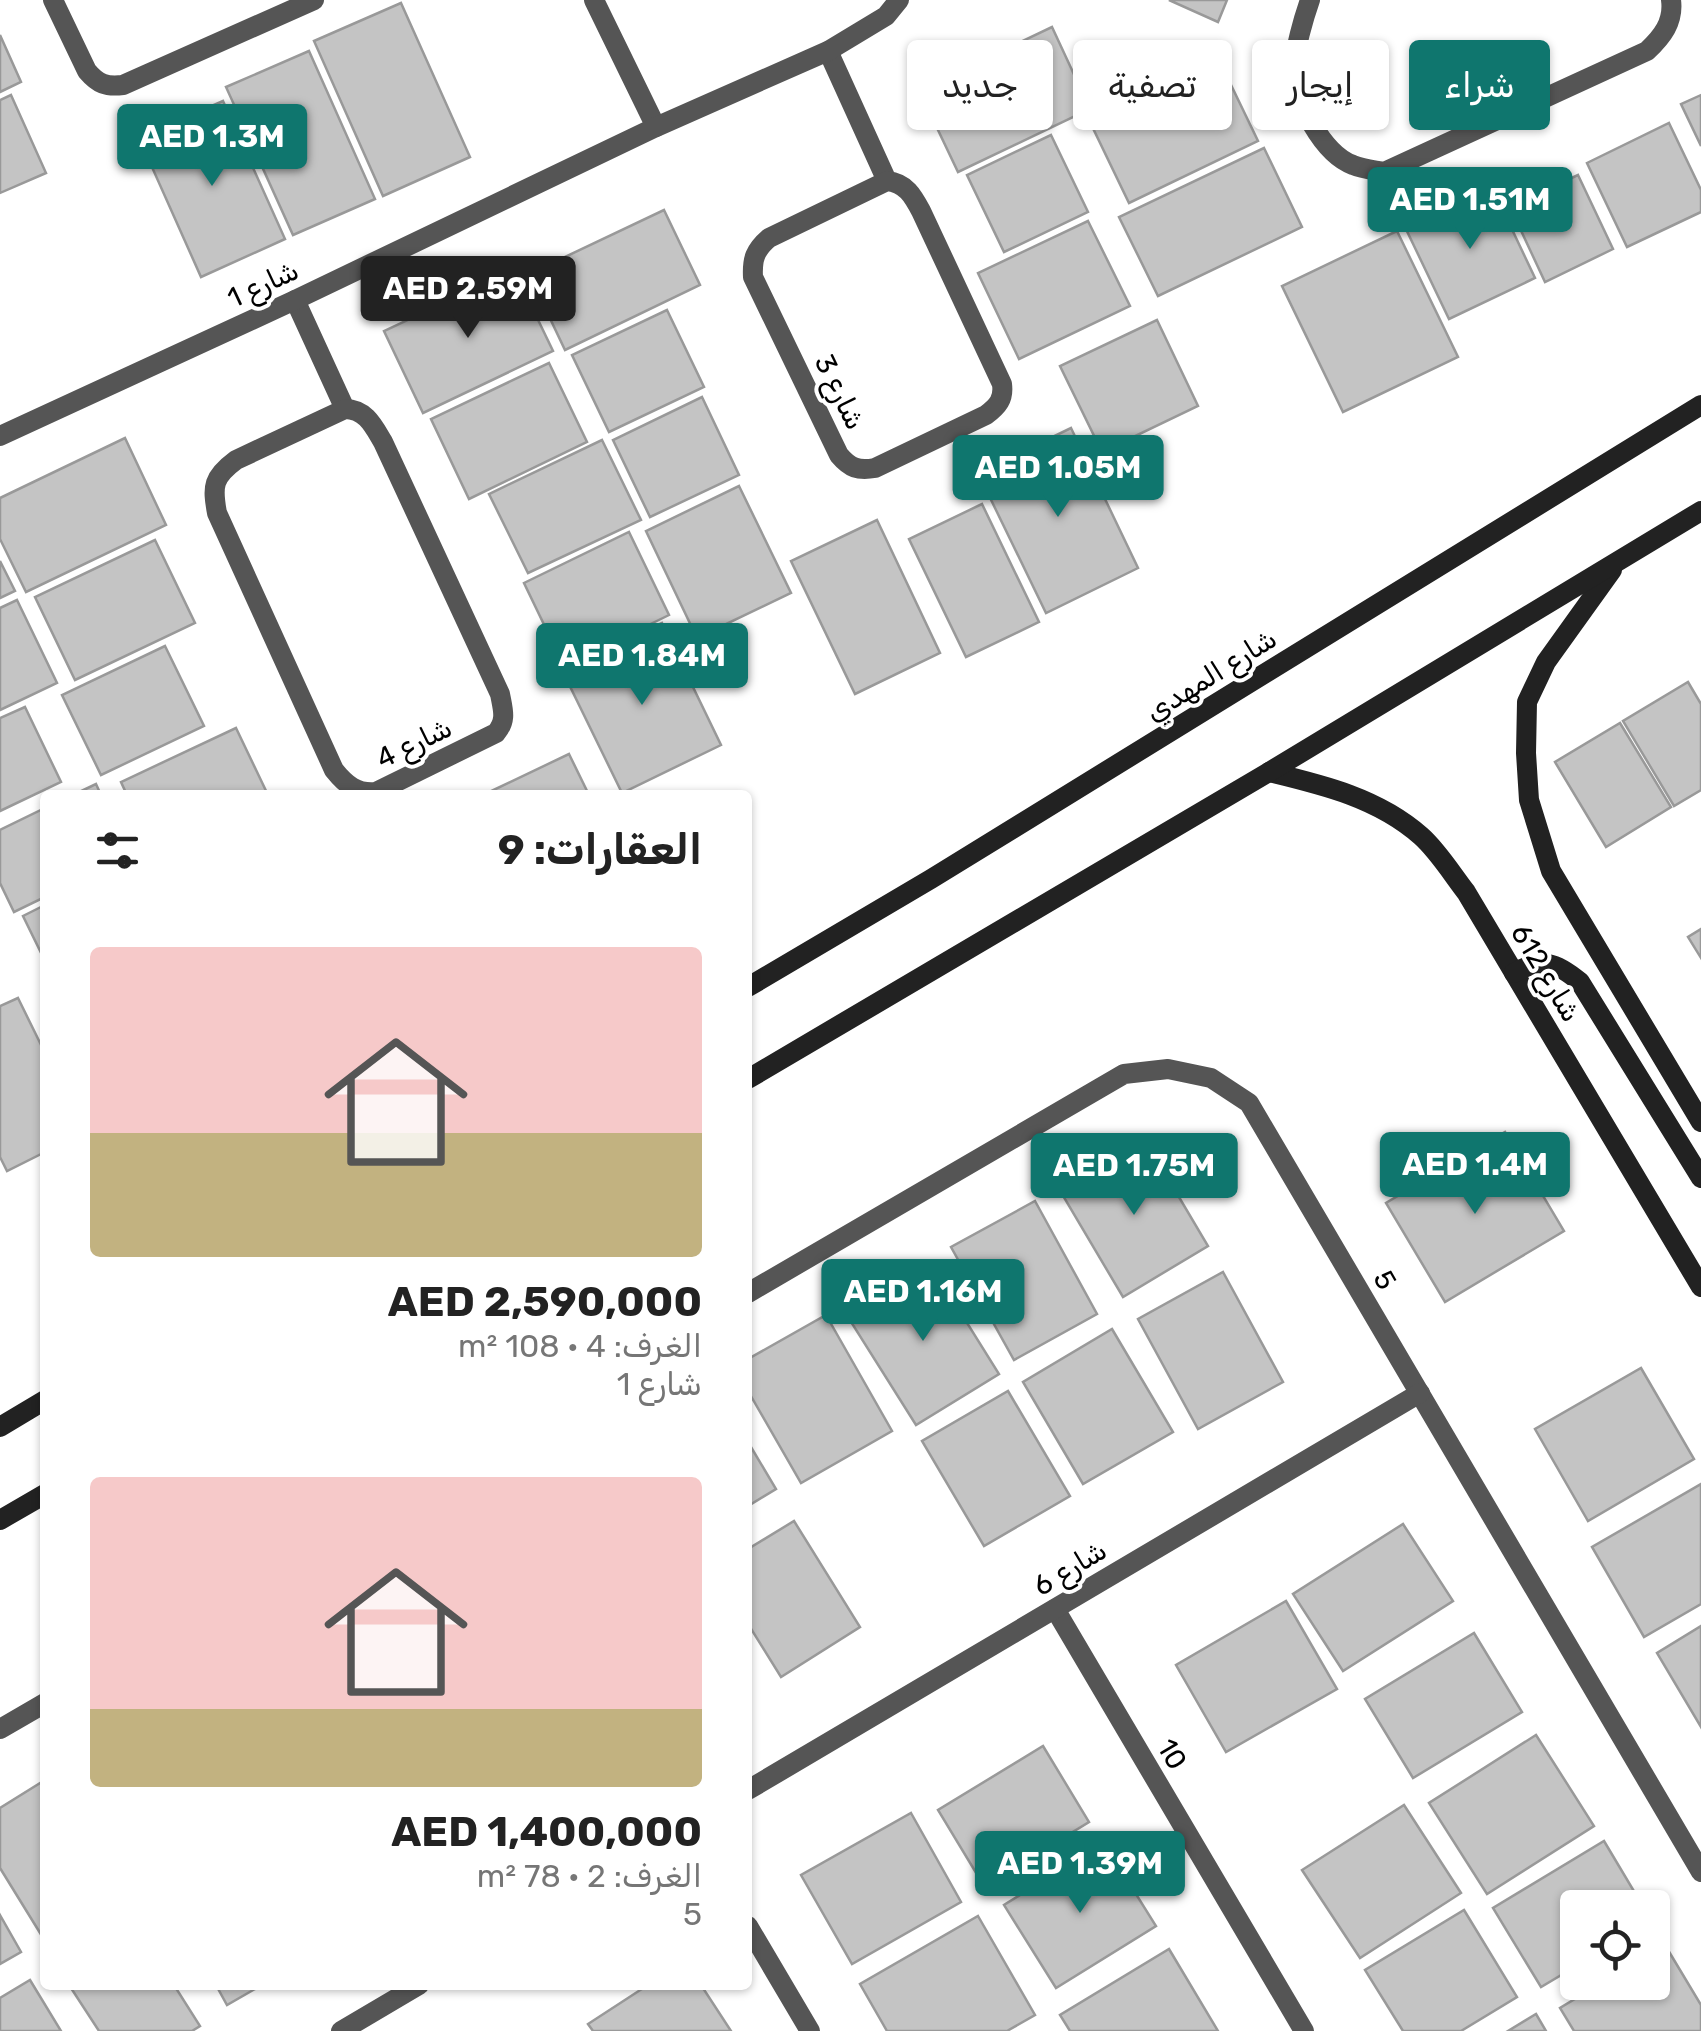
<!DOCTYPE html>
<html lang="ar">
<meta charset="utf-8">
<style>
body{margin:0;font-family:Rubik,Vazirmatn,sans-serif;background:#f2f2f2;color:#222;direction:rtl;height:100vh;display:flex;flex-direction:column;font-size:38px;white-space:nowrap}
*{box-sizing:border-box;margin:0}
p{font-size:32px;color:#767676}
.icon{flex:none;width:55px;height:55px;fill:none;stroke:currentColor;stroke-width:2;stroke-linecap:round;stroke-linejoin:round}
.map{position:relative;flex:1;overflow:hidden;direction:ltr}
.panel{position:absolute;left:40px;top:790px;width:712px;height:1200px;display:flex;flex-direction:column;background:#fff;border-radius:10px;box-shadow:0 2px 8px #0004;direction:rtl}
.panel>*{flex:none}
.top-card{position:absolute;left:782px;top:40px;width:768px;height:90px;direction:rtl;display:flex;gap:20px}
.buttons{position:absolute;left:1560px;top:1890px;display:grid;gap:20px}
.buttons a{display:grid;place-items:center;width:110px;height:110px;border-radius:10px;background:#fff;box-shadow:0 2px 8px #0004;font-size:50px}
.price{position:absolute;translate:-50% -85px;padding:0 22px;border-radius:10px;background:#0f766e;color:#fff;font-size:32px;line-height:65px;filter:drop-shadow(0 2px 5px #0008)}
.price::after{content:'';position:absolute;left:50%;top:60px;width:30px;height:22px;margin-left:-15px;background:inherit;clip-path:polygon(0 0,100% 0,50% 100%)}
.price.selected{background:#222;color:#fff}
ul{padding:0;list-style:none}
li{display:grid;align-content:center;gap:20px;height:530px;padding:0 50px}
li span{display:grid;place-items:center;height:310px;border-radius:10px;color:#555}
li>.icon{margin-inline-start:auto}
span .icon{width:180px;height:180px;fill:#fffc;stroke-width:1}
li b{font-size:42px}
h2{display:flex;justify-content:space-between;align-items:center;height:120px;padding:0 50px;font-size:42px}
.chip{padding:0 35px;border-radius:10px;background:#fff;box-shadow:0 2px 8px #0004;font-size:35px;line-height:90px}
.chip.selected{background:#0f766e;color:#fff}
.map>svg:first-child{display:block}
</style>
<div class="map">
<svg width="1701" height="2031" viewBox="0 0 1701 2031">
<rect width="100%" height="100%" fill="#fff"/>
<g fill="#c4c4c4" stroke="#999" stroke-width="2.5">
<path d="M1169,0h58l-9,22z"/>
<path d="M401,3l69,154 -87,39 -69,-155z"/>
<path d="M1052,27l38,82 -132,63 -39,-82z"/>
<path d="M0,35l21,47 -21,10z"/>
<path d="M309,51l66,148 -82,36 -67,-148z"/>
<path d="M1219,60l39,81 -129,62 -39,-81z"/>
<path d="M11,95l35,78 -46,20v-93z"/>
<path d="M1701,95v51l-20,-42z"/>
<path d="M223,101l62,138 -84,38 -62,-139z"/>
<path d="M1669,123l32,67v22l-74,35 -40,-84z"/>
<path d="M1051,135l37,77 -84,40 -37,-77z"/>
<path d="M1264,148l38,79 -144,69 -39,-79z"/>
<path d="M1578,175l35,74 -68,33 -35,-75z"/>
<path d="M1491,185l44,93 -86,41 -44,-92z"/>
<path d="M664,210l36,75 -135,65 -36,-76z"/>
<path d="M1088,221l42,85 -111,53 -41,-86z"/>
<path d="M1397,231l61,126 -115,55 -61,-126z"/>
<path d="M514,270l39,81 -130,62 -39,-82z"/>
<path d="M667,310l37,77 -95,45 -37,-77z"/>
<path d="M1157,320l41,86 -96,46 -42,-86z"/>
<path d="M549,363l38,79 -118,57 -38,-80z"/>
<path d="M702,397l37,78 -89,42 -37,-77z"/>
<path d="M1071,428l67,140 -92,45 -68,-140z"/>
<path d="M125,438l41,87 -140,67 -26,-53v-41z"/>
<path d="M602,440l39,80 -113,53 -39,-79z"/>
<path d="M739,486l52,107 -94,45 -51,-107z"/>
<path d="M982,504l57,118 -73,35 -57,-118z"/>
<path d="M877,520l63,133 -85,41 -64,-133z"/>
<path d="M629,532l40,83 -105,51 -40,-83z"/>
<path d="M155,540l40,83 -120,57 -40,-83z"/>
<path d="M0,561l15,30 -15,7z"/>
<path d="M17,600l40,83 -57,27v-102z"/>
<path d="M662,623l59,122 -99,48 -60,-123z"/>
<path d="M165,646l39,80 -103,49 -39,-80z"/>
<path d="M1688,682l13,22v86l-27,16 -51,-85z"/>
<path d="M25,707l36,75 -61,29v-93z"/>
<path d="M1620,723l51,84 -65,40 -51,-85z"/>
<path d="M236,728l32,67h-141l-6,-13z"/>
<path d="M569,754l20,41h-106z"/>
<path d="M96,784l5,11h-28z"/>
<path d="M45,808v89l-31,15 -14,-29v-53z"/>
<path d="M45,905v56l-22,-45z"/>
<path d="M1701,929v29l-13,-21z"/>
<path d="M18,998l27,55v99l-38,19 -7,-14v-151z"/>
<path d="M1505,1132l59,99 -119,71 -59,-99z"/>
<path d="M1144,1138l64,108 -85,51 -64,-108z"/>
<path d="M1035,1201l62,113 -83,46 -63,-113z"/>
<path d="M929,1262l70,112 -83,51 -70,-111z"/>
<path d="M1223,1272l60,110 -85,47 -60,-110z"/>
<path d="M826,1315l66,116 -91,52 -53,-92v-32z"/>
<path d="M1112,1329l61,103 -90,52 -60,-102z"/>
<path d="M1641,1368l53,91 -106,62 -53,-92z"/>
<path d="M1008,1391l62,105 -86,50 -62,-105z"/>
<path d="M748,1442l28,47 -28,17z"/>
<path d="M1701,1484v120l-57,33 -52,-90z"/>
<path d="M794,1521l66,106 -79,50 -33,-53v-75z"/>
<path d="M1403,1524l50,77 -110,70 -50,-77z"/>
<path d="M1286,1601l51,88 -111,63 -50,-87z"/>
<path d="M1701,1626v101l-44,-74z"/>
<path d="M1474,1633l48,79 -109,66 -48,-79z"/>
<path d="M1536,1735l58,91 -107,68 -58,-91z"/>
<path d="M1043,1746l46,76 -105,64 -46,-76z"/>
<path d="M45,1780v161l-45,-73v-60z"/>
<path d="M1404,1805l57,88 -101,65 -58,-88z"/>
<path d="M911,1813l50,89 -109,62 -51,-89z"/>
<path d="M1604,1841l40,67h-66v57l-37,22 -48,-79z"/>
<path d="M1104,1843l52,83 -100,62 -52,-83z"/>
<path d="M1464,1910l53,87 -56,34h-58l-38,-61z"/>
<path d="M0,1915l21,37 -21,12z"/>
<path d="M978,1916l57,99 -28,16h-120l-27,-47z"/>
<path d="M1665,1945l36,60v26h-127l-14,-23 43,-26h49v-29z"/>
<path d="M1169,1949l49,82h-148l-10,-16z"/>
<path d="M30,1980l31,51h-61v-33z"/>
<path d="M69,1985h105l26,41 -8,5h-93z"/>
<path d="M216,1985h46l-35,20z"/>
<path d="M648,1985h53l30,46h-138l-5,-7z"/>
<path d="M1536,2014l10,17h-38z"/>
</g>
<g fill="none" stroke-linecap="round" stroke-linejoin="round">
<g stroke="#555" stroke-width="20">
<path d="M53,0l34,71c11,13 19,16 36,14l191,-85"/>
<path d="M594,0l62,127"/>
<path d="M1310,0c-6,17 -16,51 -16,69 0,31 29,85 59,96 10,4 21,5 31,7l263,-121c15,-14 27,-29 24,-51"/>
<path d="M828,51l59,130"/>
<path d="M887,181c19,2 26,15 34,30l81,173c2,15 -4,22 -16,31l-111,53c-17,3 -25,0 -36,-13l-86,-178c-1,-18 2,-27 16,-39z"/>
<path d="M295,300l50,109"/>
<path d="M345,409c21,0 29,18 38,33l117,252c3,16 7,26 -4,39l-120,59c-19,2 -30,-7 -42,-22l-117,-257c-5,-27 -4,-36 19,-53z"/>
<path d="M0,436l295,-136 361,-173 172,-76 58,-35 13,-16"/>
<path d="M748,1293l376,-219 44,-5 43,9 38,25 452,769"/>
<path d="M1055,1609l249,422"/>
<path d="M0,1729l45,-26"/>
<path d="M748,1790l672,-397"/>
<path d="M748,1926l62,105"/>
<path d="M341,2031l78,-46"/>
</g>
<g stroke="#222" stroke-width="20">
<path d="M1612,570l-66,92 -19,40 -1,51 3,47 22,71 150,251"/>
<path d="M1269,772c54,13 109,26 152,64 17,15 31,38 45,56l235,395"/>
<path d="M1514,973c28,-16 42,-11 66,9l121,196"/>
<path d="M748,987l183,-108 770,-474"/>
<path d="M748,1079l521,-307 432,-261"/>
<path d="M0,1427l45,-27"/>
<path d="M0,1520l45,-26"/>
</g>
</g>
<g text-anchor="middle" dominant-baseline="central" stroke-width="8" stroke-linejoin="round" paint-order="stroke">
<g font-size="28" fill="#000" stroke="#fff">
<text transform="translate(263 284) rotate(-25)">شارع 1</text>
<text transform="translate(840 392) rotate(64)">شارع 3</text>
<text transform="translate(1211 675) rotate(-32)">شارع المهدي</text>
<text transform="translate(414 743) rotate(-26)">شارع 4</text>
<text transform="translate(1546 973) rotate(59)">شارع 612</text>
<text transform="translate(1385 1280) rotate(60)">5</text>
<text transform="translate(1070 1568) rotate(-31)">شارع 6</text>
<text transform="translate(1172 1754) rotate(59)">10</text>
</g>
</g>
</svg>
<div class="buttons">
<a><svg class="icon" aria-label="locate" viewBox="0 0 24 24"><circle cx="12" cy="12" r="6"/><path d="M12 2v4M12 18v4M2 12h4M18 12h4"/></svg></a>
</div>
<b class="price" style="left:212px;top:189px">AED 1.3M</b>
<b class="price" style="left:1470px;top:252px">AED 1.51M</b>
<b class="price selected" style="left:468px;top:341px">AED 2.59M</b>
<b class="price" style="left:1058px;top:520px">AED 1.05M</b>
<b class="price" style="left:642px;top:708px">AED 1.84M</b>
<b class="price" style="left:1475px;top:1217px">AED 1.4M</b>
<b class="price" style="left:1134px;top:1218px">AED 1.75M</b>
<b class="price" style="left:923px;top:1344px">AED 1.16M</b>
<b class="price" style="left:1080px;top:1916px">AED 1.39M</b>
<div class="top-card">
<a class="chip selected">شراء</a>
<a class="chip">إيجار</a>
<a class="chip">تصفية</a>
<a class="chip">جديد</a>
</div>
<section class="panel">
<h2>العقارات: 9<svg class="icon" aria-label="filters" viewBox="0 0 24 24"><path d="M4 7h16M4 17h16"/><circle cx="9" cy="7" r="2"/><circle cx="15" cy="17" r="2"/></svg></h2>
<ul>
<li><span style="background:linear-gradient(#f6c9c9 60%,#c2b280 0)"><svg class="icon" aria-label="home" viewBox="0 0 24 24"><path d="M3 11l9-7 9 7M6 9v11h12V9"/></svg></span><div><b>AED 2,590,000</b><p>الغرف: 4 · 108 m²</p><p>شارع 1</p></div></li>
<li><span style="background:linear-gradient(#f6c9c9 75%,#c2b280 0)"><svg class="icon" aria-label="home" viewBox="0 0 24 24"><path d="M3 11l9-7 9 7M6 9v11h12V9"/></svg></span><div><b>AED 1,400,000</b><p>الغرف: 2 · 78 m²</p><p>5</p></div></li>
</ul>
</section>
</div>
